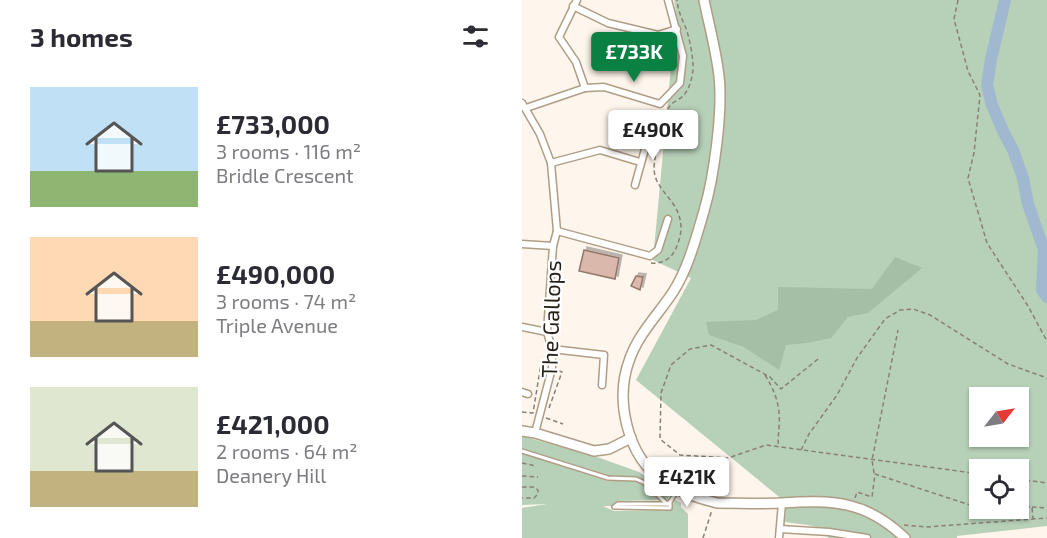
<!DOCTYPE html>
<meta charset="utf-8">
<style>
body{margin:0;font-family:"Exo 2",sans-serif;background:#f2f2f3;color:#2b2b33;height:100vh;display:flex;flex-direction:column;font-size:22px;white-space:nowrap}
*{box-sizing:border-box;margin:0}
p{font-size:20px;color:#7c7c81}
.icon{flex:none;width:33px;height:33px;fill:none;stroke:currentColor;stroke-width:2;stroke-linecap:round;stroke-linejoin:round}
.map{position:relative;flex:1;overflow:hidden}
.drawer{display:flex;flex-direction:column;background:#fff;width:522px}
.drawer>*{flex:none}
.needle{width:39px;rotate:59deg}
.buttons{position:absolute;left:447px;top:387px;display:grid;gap:12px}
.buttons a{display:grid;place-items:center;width:60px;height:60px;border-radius:0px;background:#fff;box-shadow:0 2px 4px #0004;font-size:30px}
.price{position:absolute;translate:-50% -51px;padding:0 14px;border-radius:6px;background:#fff;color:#222;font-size:20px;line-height:39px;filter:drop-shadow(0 2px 3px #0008)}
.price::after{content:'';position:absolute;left:50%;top:36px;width:18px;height:14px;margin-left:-9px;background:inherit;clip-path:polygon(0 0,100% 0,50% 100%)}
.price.active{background:#0b8043;color:#fff}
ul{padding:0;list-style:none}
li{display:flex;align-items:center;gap:18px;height:150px;padding:0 30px}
li span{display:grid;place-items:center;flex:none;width:168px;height:120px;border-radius:0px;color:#555}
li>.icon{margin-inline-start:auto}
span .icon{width:72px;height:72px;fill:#fffc;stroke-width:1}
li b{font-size:26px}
h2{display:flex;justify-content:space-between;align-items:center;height:72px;padding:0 30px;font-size:26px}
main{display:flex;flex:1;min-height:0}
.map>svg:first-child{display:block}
</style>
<main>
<section class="drawer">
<h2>3 homes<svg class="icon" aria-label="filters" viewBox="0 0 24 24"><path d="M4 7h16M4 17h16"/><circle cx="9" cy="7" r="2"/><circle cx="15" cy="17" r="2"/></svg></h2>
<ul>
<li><span style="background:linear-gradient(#bfe0f5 70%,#8fb573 0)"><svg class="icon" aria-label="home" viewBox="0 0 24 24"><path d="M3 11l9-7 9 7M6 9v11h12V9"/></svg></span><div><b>£733,000</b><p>3 rooms · 116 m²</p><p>Bridle Crescent</p></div></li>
<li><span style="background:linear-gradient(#ffd9b3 70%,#c2b280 0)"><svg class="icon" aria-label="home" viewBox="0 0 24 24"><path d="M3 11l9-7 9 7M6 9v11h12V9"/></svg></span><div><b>£490,000</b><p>3 rooms · 74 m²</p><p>Triple Avenue</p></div></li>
<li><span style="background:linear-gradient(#dfe7d0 70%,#c2b280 0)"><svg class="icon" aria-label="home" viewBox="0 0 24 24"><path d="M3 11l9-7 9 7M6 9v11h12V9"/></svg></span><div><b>£421,000</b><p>2 rooms · 64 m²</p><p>Deanery Hill</p></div></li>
</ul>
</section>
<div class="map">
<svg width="525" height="538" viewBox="0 0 525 538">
<defs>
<filter id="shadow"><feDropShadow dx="3" dy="-3" stdDeviation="0" flood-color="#0004"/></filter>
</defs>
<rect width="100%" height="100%" fill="#fef6ec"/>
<g fill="#b7d0b8" fill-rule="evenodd">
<path d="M152,0h373v526l-90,10v2h-128l-15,-12 -29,-4 1,-16 3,-1 -153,-125 55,-102 -38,-18 23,-247zM458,398h38v38h-38zM458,470h38v38h-38z"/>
<path d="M0,436l78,22 39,14 31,23 -3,5 -49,1 -7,5h-8l11,5 58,-1 2,-11 7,4v4l7,7v24h-166v-30l25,-4 -25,1z"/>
</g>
<path fill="#a5bea6" d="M373,257l27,11 -54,45 -20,4 -17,21 -24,5 -21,2 -7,25 -35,-23 -35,-12 -3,-13 50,-2 22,-10v-23l94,2z"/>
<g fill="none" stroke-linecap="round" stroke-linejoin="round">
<path stroke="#a0b8d0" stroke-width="12" d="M483,0l-14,59 -4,26 5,20 11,26 10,19 10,28 5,26 16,46 -2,40 5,7"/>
</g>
<g fill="#dab8ab" stroke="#93766b" stroke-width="1.5" filter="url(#shadow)">
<path d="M62,250l35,8 -4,21 -36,-8z"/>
<path d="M114,276l7,1 -3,13 -9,-4z"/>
</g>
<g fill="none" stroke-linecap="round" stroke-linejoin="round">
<g stroke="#af9d86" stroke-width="6">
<g id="lane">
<path d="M0,451l86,27 28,1 9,4 22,21"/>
<path d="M148,502l-3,2h-49l-4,3 56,1v-6l7,-11"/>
</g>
</g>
<g stroke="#af9d86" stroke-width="9">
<g id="street">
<path d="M55,0l-18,37 17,25 9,26"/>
<path d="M51,6l35,17 50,12 19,-6"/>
<path d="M0,103l18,31 11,29 6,68 -4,15 -6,86 5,17v19l-17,65"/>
<path d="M4,108l59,-20 19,-1 56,17 20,-21 3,-27 -15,-56"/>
<path d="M29,163l49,-13 40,12"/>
<path d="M113,185l15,-54"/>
<path d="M35,231l93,25 8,-6 10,-31"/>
<path d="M0,244l31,2"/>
<path d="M0,327l25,5"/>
<path d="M30,349l52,6 -2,30"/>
<path d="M0,392l6,2"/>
<path d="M258,529l49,3 38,6"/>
<path d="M257,538l3,-35"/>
</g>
</g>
<g stroke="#af9d86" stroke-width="12">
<g id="secondary">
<path d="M182,0c5,25 12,50 15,76 4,35 -5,101 -15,135 -8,27 -16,58 -31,81 -15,23 -35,42 -44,69 -14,39 -2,95 33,119 16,12 36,18 55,23 21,0 43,1 64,0 52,-3 84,-3 124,35"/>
<path d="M0,431l13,2 59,18 15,-2 22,-11"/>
</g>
</g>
<g stroke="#888077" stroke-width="1.5" stroke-dasharray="4.5 3" stroke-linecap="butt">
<path d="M436,0l-4,19 14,52 12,24 -6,58 -6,25 19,65 41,63 19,35"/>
<path d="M129,263c8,1 16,-2 21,-8 5,-7 8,-16 9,-25 1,-30 -26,-37 -27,-61 0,-11 8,-53 15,-62 3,-5 10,-7 14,-11 6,-6 9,-17 10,-26 1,-9 -4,-36 -8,-44 -4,-9 -7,-16 -8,-26"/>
<path d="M296,359l-37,30 -11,-12 -59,-32 -21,4 -19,16 -10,28 -1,46 20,16 48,3 38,-13 214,29"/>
<path d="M243,375c10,16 16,32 14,52 0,8 -2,11 0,20"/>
<path d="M27,408l13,-36 -5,-2"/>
<path d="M0,412l11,1 8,-49 4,1"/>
<path d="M24,418l17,6"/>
<path d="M279,450l8,-16 28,-39 20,-37 28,-39 15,-9 13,-1 17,6 78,49 39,14"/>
<path d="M0,463l14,3"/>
<path d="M352,473l-2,-13 26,-130"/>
<path d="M0,476l16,1"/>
<path d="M496,479l29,4"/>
<path d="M0,487h12l4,3v4l-4,4h-12"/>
<path d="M333,498l2,-6 15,5 3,-23 95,31h10"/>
<path d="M496,507h14l1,12"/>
<path d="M510,507l15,1"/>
<path d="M382,525l22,2 121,-9"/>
<path d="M181,538l9,-28"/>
</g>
<use href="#lane" stroke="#fff" stroke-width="3"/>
<use href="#street" stroke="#fff" stroke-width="6"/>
<use href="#secondary" stroke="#fff" stroke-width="9"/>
</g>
<g text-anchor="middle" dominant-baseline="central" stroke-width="4.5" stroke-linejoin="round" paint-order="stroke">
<g font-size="22" fill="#261f16" stroke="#fff">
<text transform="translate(28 319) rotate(-88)">The Gallops</text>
</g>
</g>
</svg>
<div class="buttons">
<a><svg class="needle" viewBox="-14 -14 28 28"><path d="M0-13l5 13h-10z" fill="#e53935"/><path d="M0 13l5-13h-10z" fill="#7c7c81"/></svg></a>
<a><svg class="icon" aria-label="locate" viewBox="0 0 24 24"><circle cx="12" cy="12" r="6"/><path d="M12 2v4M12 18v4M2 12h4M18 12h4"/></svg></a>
</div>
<b class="price active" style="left:112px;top:83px">£733K</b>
<b class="price" style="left:131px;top:161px">£490K</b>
<b class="price" style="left:165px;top:508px">£421K</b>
</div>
</main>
